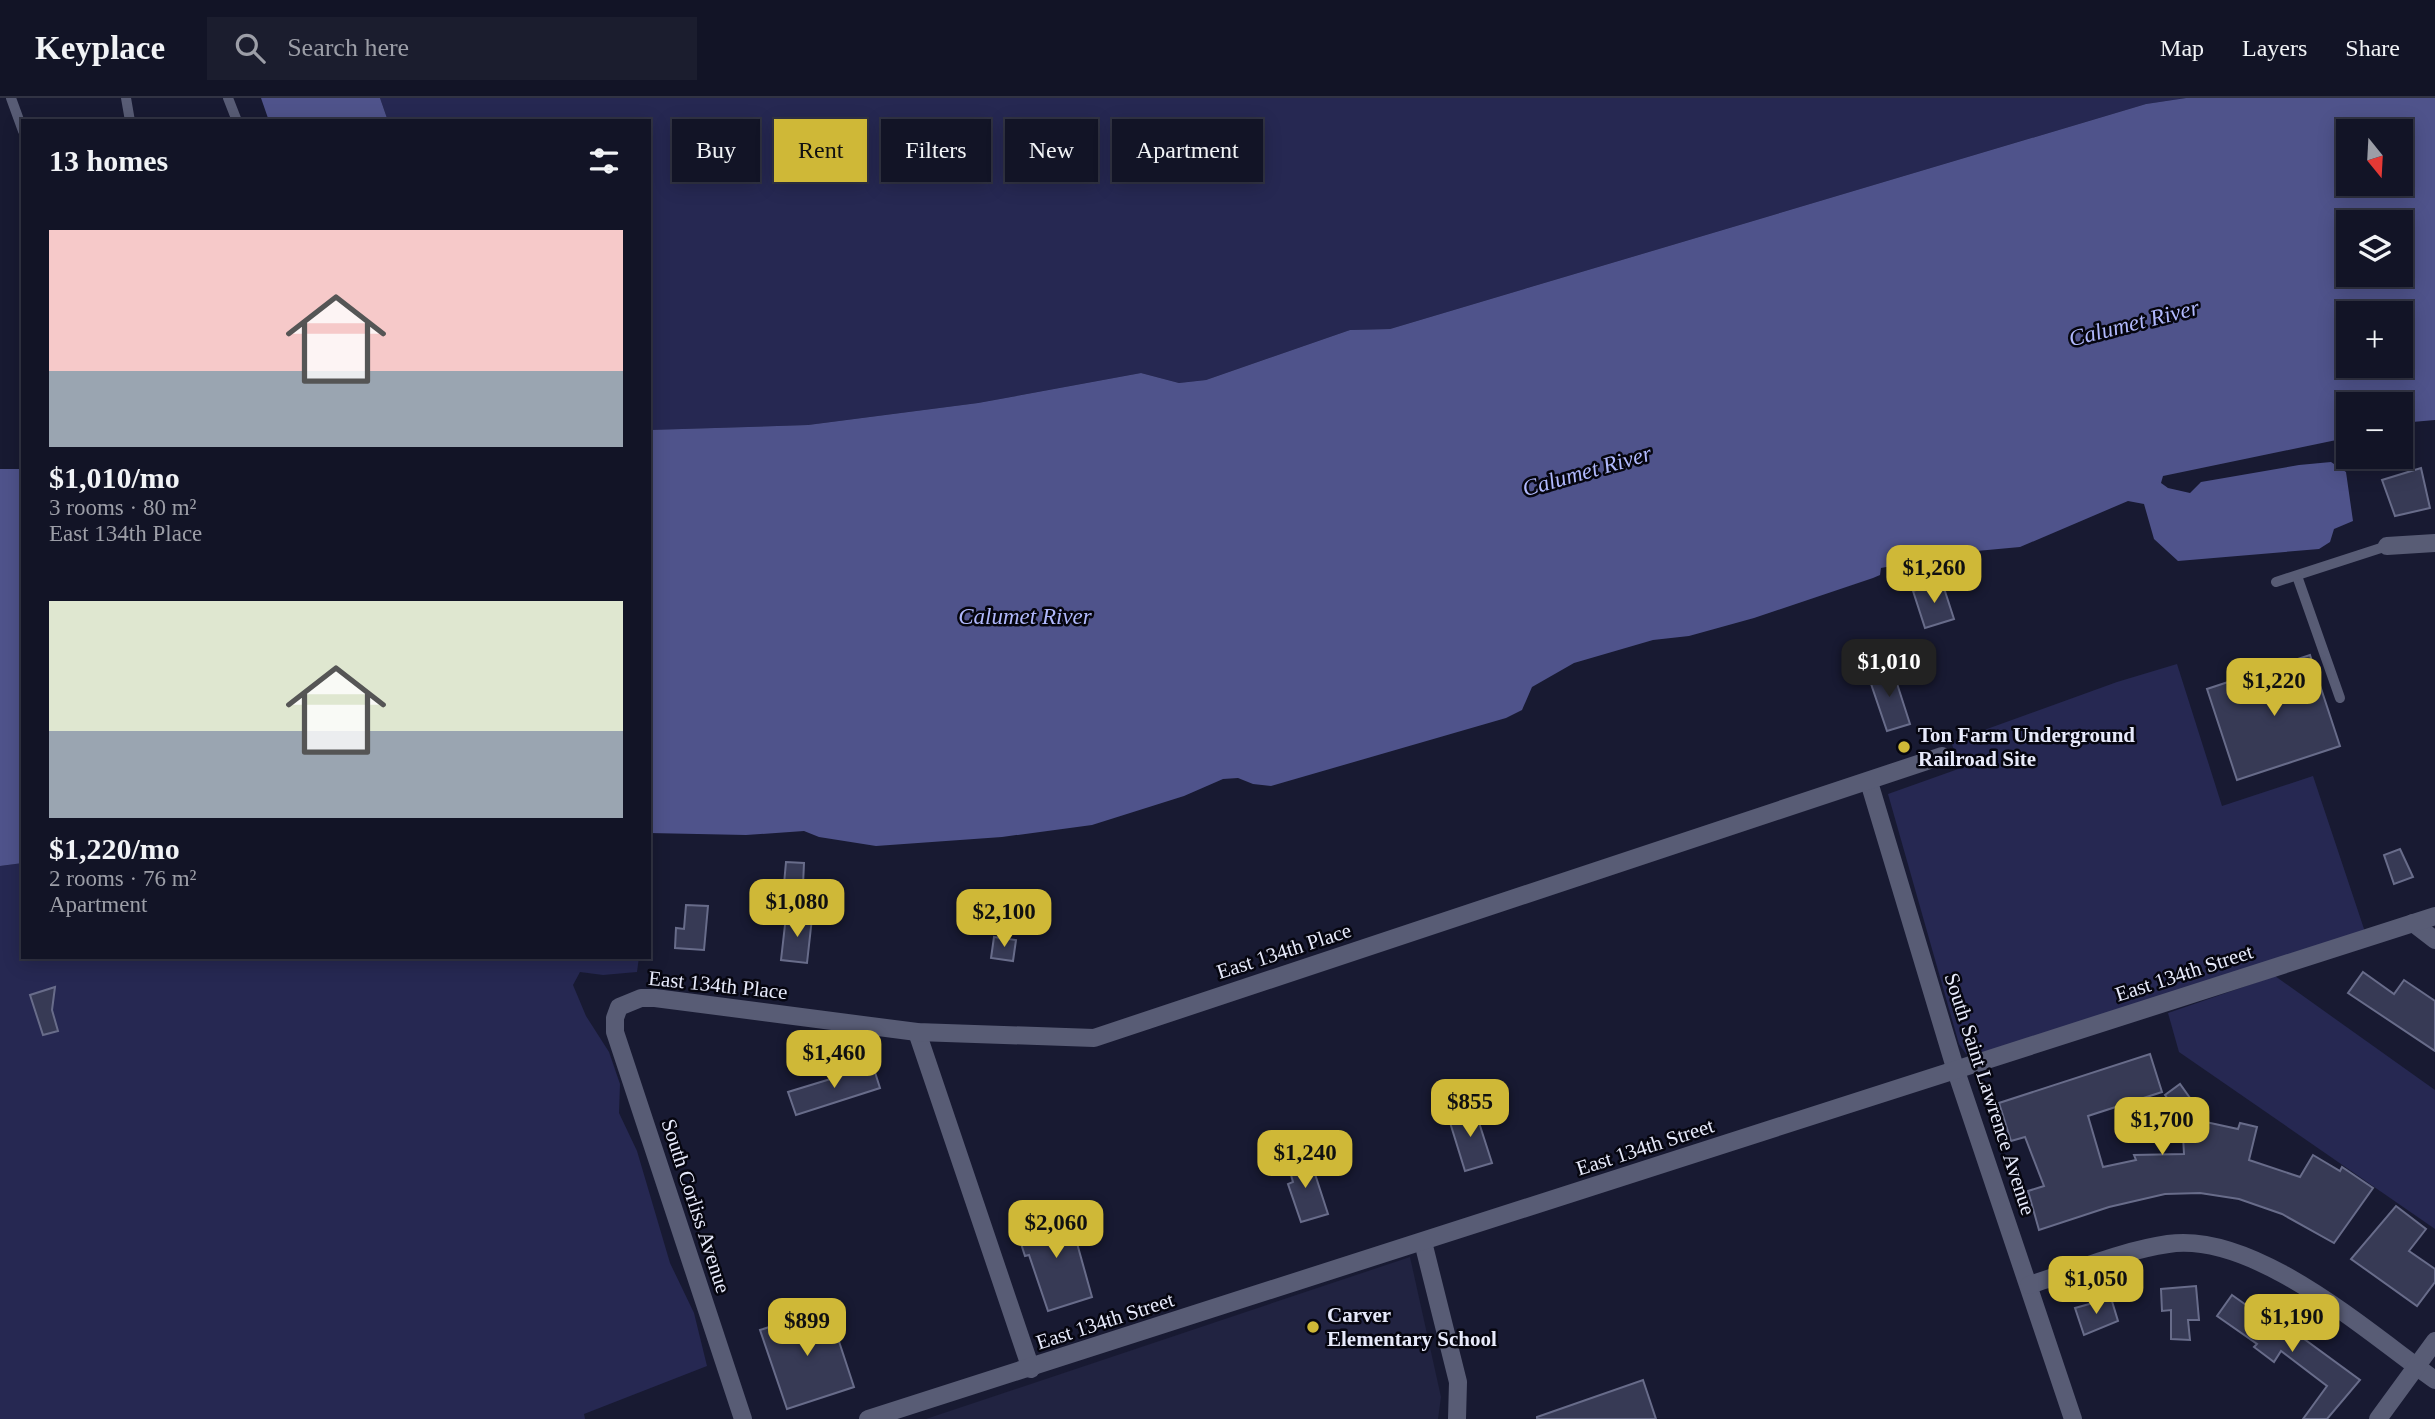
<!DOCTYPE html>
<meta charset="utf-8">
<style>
body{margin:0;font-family:"Times New Roman",serif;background:#1b1d2e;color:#f1f3f6;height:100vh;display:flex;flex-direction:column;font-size:26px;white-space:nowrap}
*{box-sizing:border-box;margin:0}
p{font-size:23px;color:#9c9ea7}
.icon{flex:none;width:38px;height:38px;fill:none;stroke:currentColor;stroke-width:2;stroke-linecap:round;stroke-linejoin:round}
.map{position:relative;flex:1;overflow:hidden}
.side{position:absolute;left:21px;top:21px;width:630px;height:840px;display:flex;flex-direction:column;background:#121426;border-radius:0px;box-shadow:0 4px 18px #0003,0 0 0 2px #313343}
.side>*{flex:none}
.banner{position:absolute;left:672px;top:21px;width:665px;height:63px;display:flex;gap:14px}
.needle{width:46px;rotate:162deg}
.buttons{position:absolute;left:2336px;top:21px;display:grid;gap:14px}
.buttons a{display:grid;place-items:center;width:77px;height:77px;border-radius:0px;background:#121426;box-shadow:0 4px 18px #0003,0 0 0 2px #313343;font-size:35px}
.price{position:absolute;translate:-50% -60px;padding:0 16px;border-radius:14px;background:#cfb837;color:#111;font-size:23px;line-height:46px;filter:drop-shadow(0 2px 4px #0008)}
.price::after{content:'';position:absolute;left:50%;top:42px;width:21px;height:16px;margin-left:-10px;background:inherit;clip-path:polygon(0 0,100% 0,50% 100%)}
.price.current{background:#222;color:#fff}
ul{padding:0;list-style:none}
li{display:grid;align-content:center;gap:14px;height:371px;padding:0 28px}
li span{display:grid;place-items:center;height:217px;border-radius:0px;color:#555}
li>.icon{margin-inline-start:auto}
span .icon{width:126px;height:126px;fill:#fffc;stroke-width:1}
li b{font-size:30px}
h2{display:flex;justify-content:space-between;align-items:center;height:84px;padding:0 28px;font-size:30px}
.tag{padding:0 24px;border-radius:0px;background:#121426;box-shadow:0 4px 18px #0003,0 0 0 2px #313343;font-size:24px;line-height:63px}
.tag.current{background:#cfb837;color:#111}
header{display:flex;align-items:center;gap:42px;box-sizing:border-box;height:98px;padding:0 35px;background:#121426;border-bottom:2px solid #313343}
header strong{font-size:33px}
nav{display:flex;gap:38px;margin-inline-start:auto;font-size:24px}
.search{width:490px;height:63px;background:#1b1d2e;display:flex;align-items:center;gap:18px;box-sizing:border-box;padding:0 24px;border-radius:0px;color:#9c9ea7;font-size:26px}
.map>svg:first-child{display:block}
</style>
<header>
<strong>Keyplace</strong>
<div class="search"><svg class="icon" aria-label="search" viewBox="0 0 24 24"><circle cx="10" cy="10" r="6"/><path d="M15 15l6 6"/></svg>Search here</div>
<nav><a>Map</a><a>Layers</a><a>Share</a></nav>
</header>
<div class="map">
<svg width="2435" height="1321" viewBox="0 0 2435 1321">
<rect width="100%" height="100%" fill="#181a32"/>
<path fill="#212341" d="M1410,1159l31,140 -3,22h-512z"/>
<g fill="#262852">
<path d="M380,0h1852h-46l-40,6 -756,225 -40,1 -144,50 -27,3 -38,-10 -163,30 -170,22 -159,5v-309h-261z"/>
<path d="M2177,566l45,142 91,-30 52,156 -387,125 -12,-3 -7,-10 -71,-250 73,-26 -10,-26 166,-60z"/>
<path d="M23,765v94h616l-2,15 -34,3 -23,-3 -7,13 13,31 23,36 11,32 -1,29 18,38 33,112 24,50 13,53 -123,48 1,5h-585v-553z"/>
<path d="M2275,878l160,114v139l-256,-177 -11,-39z"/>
</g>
<g fill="#4f538b" fill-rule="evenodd">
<path d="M261,0h119l8,23h-119z"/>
<path d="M2186,0h249v322l-34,3v-19h-53l-2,34 -183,38 -2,7 7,5 22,5 11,-11 98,-17 32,-3 15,10 7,49 -19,8 -4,13 -11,7 -141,12 -24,-22 -10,-35 -16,-3 -108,46 -65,6 -48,16 -5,-5 -21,4 -1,7 -7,3 -119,40 -65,18 -36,4 -79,23 -42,24 -10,23 -16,8 -235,68 -18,-2 -15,-6 -15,1 -39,17 -92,29 -90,12 -126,9 -57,-9 -15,-6 -58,4 -97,-2v-403l159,-5 170,-22 163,-30 38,10 27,-3 144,-50 40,-1 756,-225zM2348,33h53v53h-53zM2348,124h53v53h-53zM2401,215v53h-53v-53z"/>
<path d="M0,371h23v394l-23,3z"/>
</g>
<g fill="#373a55" stroke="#686c8a" stroke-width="2">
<path d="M2421,370l9,40 -35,8 -13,-36z"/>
<path d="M1942,484l12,37 -29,9 -12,-37z"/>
<path d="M2310,557l30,91 -103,34 -30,-91z"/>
<path d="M1892,570l18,56 -23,7 -19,-56z"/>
<path d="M2400,751l13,28 -19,7 -10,-29z"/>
<path d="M786,764l18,1 -1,22 -19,-1z"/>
<path d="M686,807l22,1 -4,44 -29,-2 1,-20 8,1z"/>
<path d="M786,818l26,2 -5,45 -26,-3z"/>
<path d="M994,839l22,3 -3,21 -22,-3z"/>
<path d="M2363,874l31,22 10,-14 31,21v50l-87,-58z"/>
<path d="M55,889l-3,23 6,21 -15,4 -13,-40z"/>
<path d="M2150,956l12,38 -74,24 15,51 33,-7 -2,-5 50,-1 -2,-36 -17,-23 15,-11 20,28 1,9 37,8 2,-6 17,4 -8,33 51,17 13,-22 27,16 2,-4 31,21 -39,55 -52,-29 -43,-15 -39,-6 -35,1 -56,13 -70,23 -11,-39 16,-5 -19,-49 -14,4 -12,-38z"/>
<path d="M873,968l7,22 -84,27 -8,-23z"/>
<path d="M1474,1009l18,56 -27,8 -17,-55z"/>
<path d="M1297,1052l9,27 9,-3 13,40 -27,8 -13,-38 5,-2 -8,-28z"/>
<path d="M2396,1108l30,23 -17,22 26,18v13l-18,24 -66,-47z"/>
<path d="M1068,1113l24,86 -44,14 -19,-56 -4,1 -9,-28z"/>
<path d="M2196,1188l3,34h-11l2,20 -19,-1v-29l-9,1 -1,-22z"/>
<path d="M2232,1197l38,27 4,-5 86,63 -33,39h-24l24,-33 -46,-35 -7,11 -20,-15 3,-3 -40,-28z"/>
<path d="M2111,1200l7,23 -34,14 -9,-27z"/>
<path d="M828,1210l26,79 -67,22 -27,-79z"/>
<path d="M1643,1282l13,39h-119v-2z"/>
</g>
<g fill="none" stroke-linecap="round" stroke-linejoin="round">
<g stroke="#585c75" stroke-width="10">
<path d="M11,0l12,33"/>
<path d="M126,0l4,23"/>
<path d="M228,0l9,23"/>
<path d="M2297,478l43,122"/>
<path d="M2276,484l111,-36"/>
</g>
<g stroke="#585c75" stroke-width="18">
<path d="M2387,448l48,-3"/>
<path d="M1869,684l87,289 117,348"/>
<path d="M2413,825l22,17"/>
<path d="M917,934l114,337"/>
<path d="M1423,1144l35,140 -1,37"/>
<path d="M2029,1187c46,-14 92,-34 139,-41 87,-13 199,88 267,136"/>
<path d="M743,1321l-128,-387v-14l4,-11 22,-9h14l262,34 177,6 848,-282"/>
<path d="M868,1321l1567,-503"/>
<path d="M2378,1321l57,-78"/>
</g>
</g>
<g fill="#cfb837" stroke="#060610" stroke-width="2.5">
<circle cx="1904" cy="649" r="7"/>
<circle cx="1313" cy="1229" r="7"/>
</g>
<g text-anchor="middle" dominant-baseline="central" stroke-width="5" stroke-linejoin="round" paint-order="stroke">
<g font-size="21" font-weight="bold" fill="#e7eafb" stroke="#060610" text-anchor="start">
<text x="1918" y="637">Ton Farm Underground<tspan x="1918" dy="24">Railroad Site</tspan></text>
<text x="1327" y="1217">Carver<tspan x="1327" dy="24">Elementary School</tspan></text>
</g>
<g font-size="21" fill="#e7eafb" stroke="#060610">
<text transform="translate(1284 853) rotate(-18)">East 134th Place</text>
<text transform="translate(2184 875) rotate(-18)">East 134th Street</text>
<text transform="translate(718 887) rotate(6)">East 134th Place</text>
<text transform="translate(1990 996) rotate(72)">South Saint Lawrence Avenue</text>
<text transform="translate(1645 1049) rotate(-18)">East 134th Street</text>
<text transform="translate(696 1108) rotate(72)">South Corliss Avenue</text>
<text transform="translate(1105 1223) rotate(-18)">East 134th Street</text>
</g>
<g font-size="23" font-style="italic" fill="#b1b9fd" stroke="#060610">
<text transform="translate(2134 225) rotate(-14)">Calumet River</text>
<text transform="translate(1587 373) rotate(-16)">Calumet River</text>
<text x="1025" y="518">Calumet River</text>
</g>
</g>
</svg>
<div class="buttons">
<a><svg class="needle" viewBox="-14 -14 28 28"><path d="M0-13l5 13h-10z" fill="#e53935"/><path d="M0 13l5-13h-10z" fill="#9c9ea7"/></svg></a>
<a><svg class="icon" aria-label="layers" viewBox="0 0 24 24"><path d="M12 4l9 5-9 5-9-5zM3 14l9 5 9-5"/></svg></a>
<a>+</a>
<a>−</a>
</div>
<b class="price" style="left:1934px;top:507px">$1,260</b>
<b class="price current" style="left:1889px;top:601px">$1,010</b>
<b class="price" style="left:2274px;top:620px">$1,220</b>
<b class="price" style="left:797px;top:841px">$1,080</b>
<b class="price" style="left:1004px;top:851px">$2,100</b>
<b class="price" style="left:834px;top:992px">$1,460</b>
<b class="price" style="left:1470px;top:1041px">$855</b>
<b class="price" style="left:2162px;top:1059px">$1,700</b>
<b class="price" style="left:1305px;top:1092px">$1,240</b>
<b class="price" style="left:1056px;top:1162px">$2,060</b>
<b class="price" style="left:2096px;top:1218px">$1,050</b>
<b class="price" style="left:2292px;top:1256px">$1,190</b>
<b class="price" style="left:807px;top:1260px">$899</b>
<div class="banner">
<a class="tag">Buy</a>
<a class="tag current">Rent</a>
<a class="tag">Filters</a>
<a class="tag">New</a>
<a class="tag">Apartment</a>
</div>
<section class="side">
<h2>13 homes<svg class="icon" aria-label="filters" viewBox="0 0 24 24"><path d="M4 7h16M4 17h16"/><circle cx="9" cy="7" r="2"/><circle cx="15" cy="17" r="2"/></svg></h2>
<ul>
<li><span style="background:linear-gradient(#f6c9c9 65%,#9aa5b1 0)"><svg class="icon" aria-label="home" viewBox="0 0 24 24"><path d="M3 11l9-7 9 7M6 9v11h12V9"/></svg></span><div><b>$1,010/mo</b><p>3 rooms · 80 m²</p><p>East 134th Place</p></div></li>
<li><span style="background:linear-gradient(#dfe7d0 60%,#9aa5b1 0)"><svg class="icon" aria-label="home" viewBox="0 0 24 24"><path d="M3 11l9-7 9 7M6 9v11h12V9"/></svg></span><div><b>$1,220/mo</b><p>2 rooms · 76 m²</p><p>Apartment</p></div></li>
</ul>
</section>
</div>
